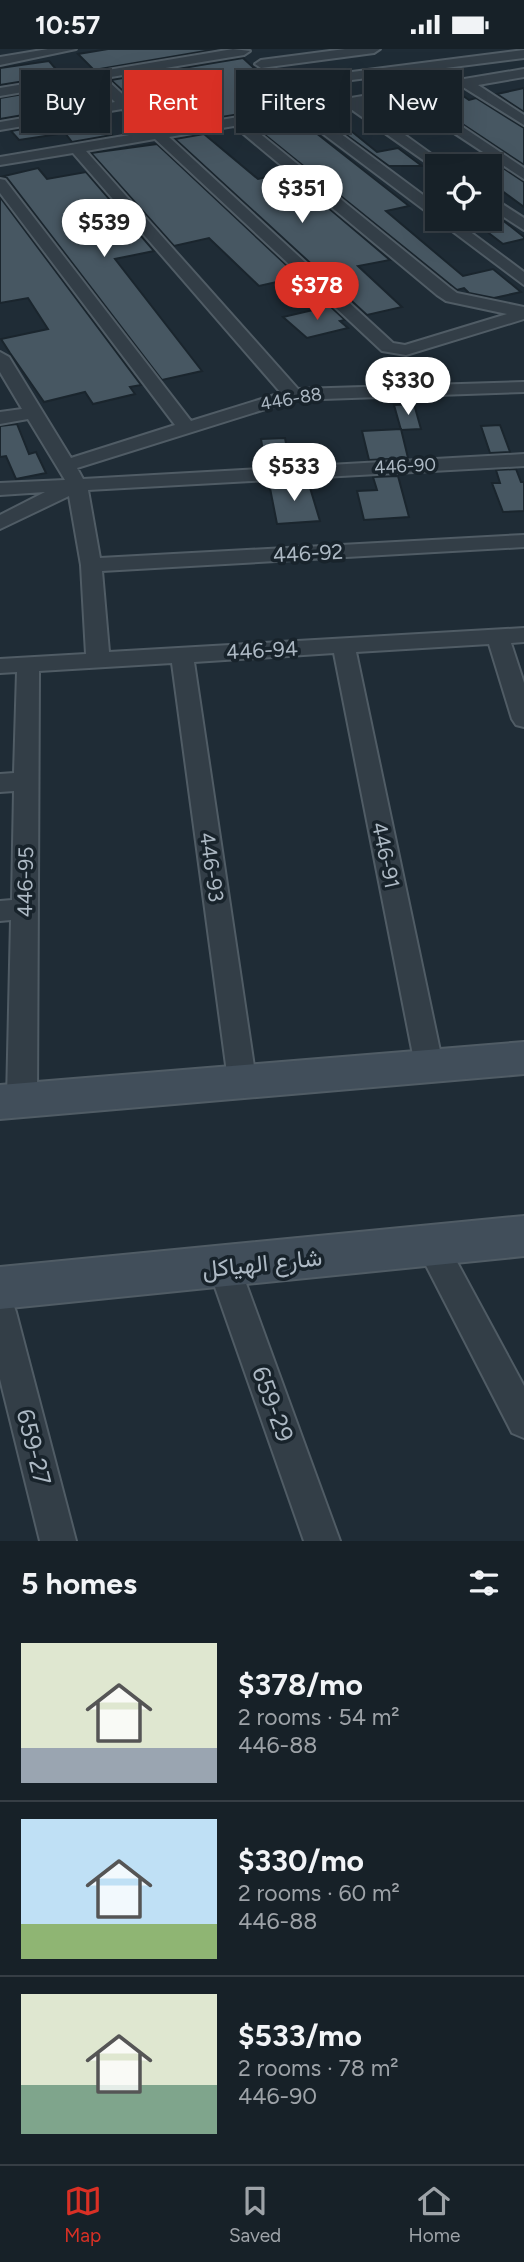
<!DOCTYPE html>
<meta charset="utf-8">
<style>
body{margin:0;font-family:Figtree,Vazirmatn,sans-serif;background:#242e34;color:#f1f3f6;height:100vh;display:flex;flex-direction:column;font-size:26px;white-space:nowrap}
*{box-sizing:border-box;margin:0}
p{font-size:23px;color:#9ea3a8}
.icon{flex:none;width:38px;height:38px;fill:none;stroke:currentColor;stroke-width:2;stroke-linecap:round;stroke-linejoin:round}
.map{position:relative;height:1492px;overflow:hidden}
.drawer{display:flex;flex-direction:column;background:#172128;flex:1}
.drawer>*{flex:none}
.banner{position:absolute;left:21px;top:21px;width:483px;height:63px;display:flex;gap:14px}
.tools{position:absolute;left:425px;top:105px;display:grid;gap:14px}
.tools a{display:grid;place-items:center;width:77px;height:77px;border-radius:0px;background:#172128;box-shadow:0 7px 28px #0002,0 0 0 2px #363e45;font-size:35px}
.price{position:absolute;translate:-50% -60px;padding:0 16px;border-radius:24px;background:#fff;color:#222;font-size:23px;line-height:46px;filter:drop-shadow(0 2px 4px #0008)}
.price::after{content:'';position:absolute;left:50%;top:42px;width:21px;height:16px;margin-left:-10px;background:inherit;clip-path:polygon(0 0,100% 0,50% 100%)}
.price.on{background:#d93025;color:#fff}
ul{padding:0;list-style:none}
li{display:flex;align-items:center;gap:21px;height:175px;padding:0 21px}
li+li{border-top:2px solid #363e45}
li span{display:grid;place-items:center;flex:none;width:196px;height:140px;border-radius:0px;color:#555}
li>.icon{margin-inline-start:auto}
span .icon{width:84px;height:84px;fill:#fffc;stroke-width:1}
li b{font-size:30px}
h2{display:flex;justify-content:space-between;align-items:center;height:84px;padding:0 21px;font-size:30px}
.tag{padding:0 24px;border-radius:0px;background:#172128;box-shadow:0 7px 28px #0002,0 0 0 2px #363e45;font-size:24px;line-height:63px}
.tag.on{background:#d93025;color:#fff}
.status{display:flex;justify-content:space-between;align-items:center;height:49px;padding:0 35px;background:#172128;direction:ltr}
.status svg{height:19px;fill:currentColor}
.menu{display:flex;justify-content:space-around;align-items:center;height:98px;border-top:2px solid #363e45;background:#172128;font-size:19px;color:#9ea3a8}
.menu a{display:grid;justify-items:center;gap:4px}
.menu .on{color:#d93025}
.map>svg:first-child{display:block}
</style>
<div class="status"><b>10:57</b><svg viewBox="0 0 49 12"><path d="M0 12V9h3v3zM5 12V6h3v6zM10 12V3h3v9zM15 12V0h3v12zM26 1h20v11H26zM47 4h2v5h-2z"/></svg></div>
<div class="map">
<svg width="524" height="1492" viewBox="0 0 524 1492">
<rect width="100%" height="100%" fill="#1f2c36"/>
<g fill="#475762" stroke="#1a252d" stroke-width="2">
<path d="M108,0h109l-123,21 -16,-16z"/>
<path d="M243,9l51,47 -132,22 -51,-47z"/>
<path d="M49,12l12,14 -61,10v-17z"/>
<path d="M70,37l16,18 -86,15v-21z"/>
<path d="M524,39v24l-27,-18z"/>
<path d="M456,42l13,9 7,-2 48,30v37l-102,-68z"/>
<path d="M96,67l16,19 -40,7 -7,-9 -46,7 -8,-9z"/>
<path d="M297,69l112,88 -23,5 77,65 30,-7 28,23 -27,6 -25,-5 -5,-5 -7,2 -203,-164z"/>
<path d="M345,77l32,26 21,-4 24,18h-33l-52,-38z"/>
<path d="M204,85l54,45 29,-6 103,87 -32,6 44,41 -35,8 -192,-176z"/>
<path d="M157,95l142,133 -40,9 -50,-48 -35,8 -83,-93z"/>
<path d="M485,107l39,26v25l-34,-25v-16h-21l-7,-5z"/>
<path d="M38,119l9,11 39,-7 68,79 -39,8 87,112 -40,9 -155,-202 -7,-1z"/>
<path d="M0,148l141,188 -11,2 5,7 -42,10 -8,-12 -41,10 -34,-49 -9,-14 47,-10 -20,-31 -28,5z"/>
<path d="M500,169l24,19v2l-21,5 -26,-20z"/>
<path d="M330,257l15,14 -5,1 8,7 -41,10 -24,-21z"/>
<path d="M414,355l7,25 -20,1 -7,-25z"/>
<path d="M17,375l12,30 7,-2 10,21 -30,6 -10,-23 -6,1v-31z"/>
<path d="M500,376l10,27 -20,1 -9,-27z"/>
<path d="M401,380l7,29 -39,2 -7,-29z"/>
<path d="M285,389l3,16h15l2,10 -40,1 -4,-26z"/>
<path d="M516,420l5,13h3v29l-21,1 -11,-29h8l-4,-13z"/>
<path d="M398,427l11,41 -45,3 -7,-29 20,-1 -4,-13z"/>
<path d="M308,432l12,40 -43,3 -8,-41z"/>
</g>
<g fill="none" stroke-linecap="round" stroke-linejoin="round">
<g stroke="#505c65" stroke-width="4">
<g id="street">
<path d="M48,0h28l-76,16v-8z"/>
<path d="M233,0l17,2 -6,4 -139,23 56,52 363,-61v8l-46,8 46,30v10l-61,-38 -48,8 109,73v11l-123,-81 -39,6 86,62 -12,3 -88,-62 -35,6 125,93v13h15l71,53v13l-226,-170 -50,9 201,163 8,6 67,14v12l-118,36 -24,-4 -227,-212 -69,12 212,238 226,-7v10l-230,8 -217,68 6,11 441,-25v12l-436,24 12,68 424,-23v12l-422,24 7,81 415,-24v14l-13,1 13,40v44l-8,-2 -4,-6 -23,-75 -133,8 87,413 -4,9 -10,3 -10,-3 -4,-9 -81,-412 -140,9 62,418 -4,9 -10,3 -10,-3 -4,-9 -56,-417 -133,8 -2,429 -5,9 -10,4 -10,-4 -5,-9 4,-180 -11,1v-20l12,-1 2,-109 -14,1v-18l14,-1 3,-101 -17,1v-14l86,-5 -5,-89 -12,-69 -69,33v-14l45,-23 -45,3v-12l65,-3 -37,-61 -28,5v-12l22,-3 -22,-37v-20l9,5 62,101 104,-33 -175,-232v-14l5,1 186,241 90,-28 -208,-240 -73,12v-8l147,-25 -25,-23 -122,21v-8l115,-20 -23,-22 -92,16v-8zM234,77l203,169 9,6 61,13 -102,31 -12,-2 -224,-206z"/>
<path d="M345,0h35l-6,4 -113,15 -6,-4 6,-4z"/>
<path d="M524,1v8l-235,30 -7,-4 7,-4z"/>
<path d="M490,147l34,22v12l-34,-22z"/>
<path d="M432,1182l11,5 81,150v52l-12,-5 -96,-187 5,-10z"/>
<path d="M224,1203l11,4 5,11 100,274h-36l-96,-274 5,-11z"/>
<path d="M0,1247l12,5 4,11 60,229h-36l-40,-162z"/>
</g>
</g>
<g stroke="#505c65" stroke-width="4">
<g id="secondary">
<path d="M524,993v32l-524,45v-34z"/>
<path d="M524,1167v40l-524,53v-42z"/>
</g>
</g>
<use href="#street" fill="#333e47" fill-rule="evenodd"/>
<use href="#secondary" fill="#414e5a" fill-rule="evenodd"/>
</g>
<g text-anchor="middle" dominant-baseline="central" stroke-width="7" stroke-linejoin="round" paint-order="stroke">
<g font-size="18" fill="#adb9c4" stroke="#18232b">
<text transform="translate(291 350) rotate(-10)">446-88</text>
<text transform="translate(405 417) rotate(-3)">446-90</text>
</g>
<g font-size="21" fill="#adb9c4" stroke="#18232b">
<text transform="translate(308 504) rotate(-3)">446-92</text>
<text transform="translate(262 601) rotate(-3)">446-94</text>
<text transform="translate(386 806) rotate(78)">446-91</text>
<text transform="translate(212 818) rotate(82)">446-93</text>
<text transform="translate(25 833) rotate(-89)">446-95</text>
</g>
<g font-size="24" fill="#adb9c4" stroke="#18232b">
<text transform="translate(262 1214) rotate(-6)">شارع الهياكل</text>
<text transform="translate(273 1355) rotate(70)">659-29</text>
<text transform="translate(34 1398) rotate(76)">659-27</text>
</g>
</g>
</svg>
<div class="tools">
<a><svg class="icon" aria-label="locate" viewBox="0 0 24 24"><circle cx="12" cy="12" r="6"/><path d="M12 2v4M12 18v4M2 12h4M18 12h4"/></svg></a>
</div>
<b class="price" style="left:302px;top:176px">$351</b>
<b class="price" style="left:104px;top:210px">$539</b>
<b class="price on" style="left:317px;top:273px">$378</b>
<b class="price" style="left:408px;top:368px">$330</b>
<b class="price" style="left:294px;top:454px">$533</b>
<div class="banner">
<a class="tag">Buy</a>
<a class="tag on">Rent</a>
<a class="tag">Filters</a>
<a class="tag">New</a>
</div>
</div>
<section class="drawer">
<h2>5 homes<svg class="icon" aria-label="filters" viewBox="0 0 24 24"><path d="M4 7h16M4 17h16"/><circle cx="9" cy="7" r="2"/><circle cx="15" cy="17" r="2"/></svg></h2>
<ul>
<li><span style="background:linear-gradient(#dfe7d0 75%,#9aa5b1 0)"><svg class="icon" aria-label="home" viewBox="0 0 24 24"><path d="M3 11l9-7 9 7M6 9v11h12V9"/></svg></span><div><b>$378/mo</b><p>2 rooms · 54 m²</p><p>446-88</p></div></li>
<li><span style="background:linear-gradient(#bfe0f5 75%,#8fb573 0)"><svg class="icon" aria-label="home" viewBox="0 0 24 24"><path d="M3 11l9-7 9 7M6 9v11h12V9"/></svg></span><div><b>$330/mo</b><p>2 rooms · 60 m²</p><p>446-88</p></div></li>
<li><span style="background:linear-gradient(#dfe7d0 65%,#7fa58c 0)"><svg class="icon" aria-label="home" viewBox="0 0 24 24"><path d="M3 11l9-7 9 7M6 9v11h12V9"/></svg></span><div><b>$533/mo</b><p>2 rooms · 78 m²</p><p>446-90</p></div></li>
</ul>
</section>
<nav class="menu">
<a class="on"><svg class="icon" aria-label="map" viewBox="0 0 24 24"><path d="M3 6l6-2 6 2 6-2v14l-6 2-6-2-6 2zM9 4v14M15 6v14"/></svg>Map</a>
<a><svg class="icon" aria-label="saved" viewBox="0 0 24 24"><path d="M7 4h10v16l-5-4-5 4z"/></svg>Saved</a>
<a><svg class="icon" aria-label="home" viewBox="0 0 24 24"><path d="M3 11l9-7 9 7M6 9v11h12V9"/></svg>Home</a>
</nav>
